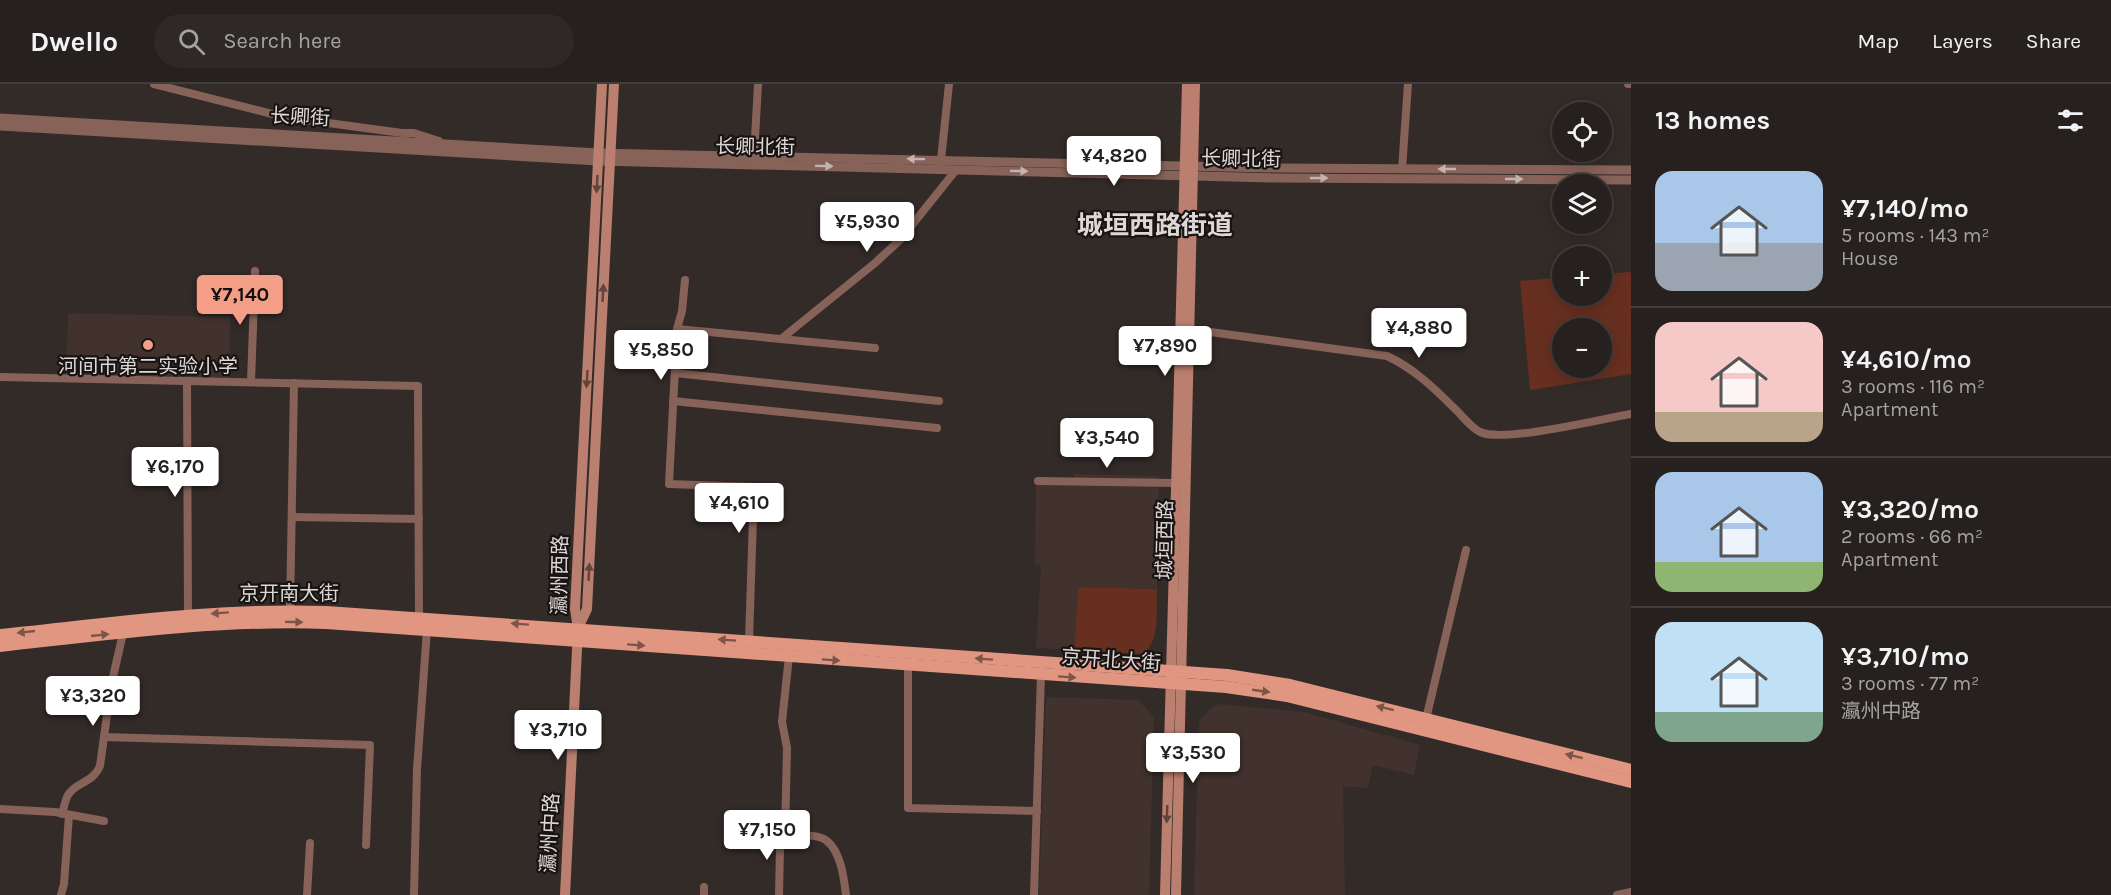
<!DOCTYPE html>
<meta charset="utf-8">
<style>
body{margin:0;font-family:Karla,"Noto Sans SC",sans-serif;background:#2e2827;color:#f1f3f6;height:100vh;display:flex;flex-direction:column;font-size:22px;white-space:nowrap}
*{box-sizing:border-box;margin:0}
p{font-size:20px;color:#a4a3a4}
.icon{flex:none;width:33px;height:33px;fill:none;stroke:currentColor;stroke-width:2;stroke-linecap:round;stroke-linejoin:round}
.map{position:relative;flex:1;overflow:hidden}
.sheet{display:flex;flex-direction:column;background:#26201e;width:480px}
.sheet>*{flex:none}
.buttons{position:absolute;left:1552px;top:18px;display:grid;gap:12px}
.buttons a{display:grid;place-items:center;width:60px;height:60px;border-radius:50%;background:#26201e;box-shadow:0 3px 15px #0003,0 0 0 2px #423e3c;font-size:30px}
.price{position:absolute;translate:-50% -51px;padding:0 14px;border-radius:6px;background:#fff;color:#222;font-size:20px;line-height:39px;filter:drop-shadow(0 2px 3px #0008)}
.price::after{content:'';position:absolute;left:50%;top:36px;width:18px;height:14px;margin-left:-9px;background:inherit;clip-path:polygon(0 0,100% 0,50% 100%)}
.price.current{background:#f49e87;color:#111}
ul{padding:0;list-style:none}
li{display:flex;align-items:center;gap:18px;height:150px;padding:0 24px}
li+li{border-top:2px solid #423e3c}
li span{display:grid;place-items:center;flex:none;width:168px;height:120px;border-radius:18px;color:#555}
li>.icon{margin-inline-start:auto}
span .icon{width:72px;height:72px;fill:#fffc;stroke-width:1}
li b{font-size:26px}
h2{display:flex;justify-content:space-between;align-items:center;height:72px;padding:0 24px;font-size:26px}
header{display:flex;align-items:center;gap:36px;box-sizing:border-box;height:84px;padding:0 30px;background:#26201e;border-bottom:2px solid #423e3c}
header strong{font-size:28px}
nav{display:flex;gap:33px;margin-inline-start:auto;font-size:21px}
.search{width:420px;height:54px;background:#2e2827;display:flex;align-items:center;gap:15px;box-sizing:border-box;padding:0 21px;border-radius:33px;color:#a4a3a4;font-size:22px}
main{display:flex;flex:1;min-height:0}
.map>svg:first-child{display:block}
</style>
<header>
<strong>Dwello</strong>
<div class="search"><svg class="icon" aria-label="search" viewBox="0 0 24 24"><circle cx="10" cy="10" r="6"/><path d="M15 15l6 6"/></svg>Search here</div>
<nav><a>Map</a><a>Layers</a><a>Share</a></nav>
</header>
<main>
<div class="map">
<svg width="1631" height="811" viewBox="0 0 1631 811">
<rect width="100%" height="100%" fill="#332b28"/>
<g fill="#41322d">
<path d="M68,229l162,4 -1,61 -163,-4z"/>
<path d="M1074,390l85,2 -2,113 -79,-2 -4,63 -38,-2 5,-82 -6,-2 1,-86 38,1z"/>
<path d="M1046,613l92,3 16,17 -5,178h-110z"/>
<path d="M1219,620l85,8 116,33 -6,30 -41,-10 -5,23 -25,-2 2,109h-151l5,-174 12,-13z"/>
</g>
<g fill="#672f20" fill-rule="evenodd">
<path d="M1631,188v102l-101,16 -10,-109 43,-4v19h39v-22zM1563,244h39v40h-39z"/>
<path d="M1078,503l79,2c-1,19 4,56 -16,65l-67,-4z"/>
</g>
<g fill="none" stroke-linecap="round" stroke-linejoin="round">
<g stroke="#876258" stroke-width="8">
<path d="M154,0l130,33 118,16h12l25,8"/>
<path d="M1628,0h3"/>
<path d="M754,72l4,-72"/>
<path d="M941,76l8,-76"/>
<path d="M1402,85l6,-85"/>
<path d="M685,196l-3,31 -5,18 -8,155 85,3 -5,154"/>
<path d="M677,245l198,19"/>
<path d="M1188,245l199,27c26,12 46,31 66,51 8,7 17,20 27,25 24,11 121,-13 151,-18"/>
<path d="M781,255l94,-76 25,-23 56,-70"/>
<path d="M675,289l264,28"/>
<path d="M0,293l418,9 1,231"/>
<path d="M187,297l1,235"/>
<path d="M251,298l4,-111"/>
<path d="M673,317l264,27"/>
<path d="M1038,397l138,2"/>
<path d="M292,433l127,2"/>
<path d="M290,527l4,-228"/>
<path d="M789,572l-7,66 5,26 -2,87c12,1 33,-2 42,6 14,11 17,38 19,54"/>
<path d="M908,582v142l129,3"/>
<path d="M1426,635l40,-169"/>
<path d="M104,653l266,8 -4,100"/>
<path d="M0,725l55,3 49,9"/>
<path d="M62,730c2,-6 3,-14 6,-19 9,-14 24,-11 32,-29l11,-80 12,-53"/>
<path d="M61,811l3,-11 5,-69"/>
<path d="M307,811l3,-52"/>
<path d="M414,811l3,-126 10,-140"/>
<path d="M704,811v-8"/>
<path d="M779,811l1,-48 5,-12"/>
<path d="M1034,811l7,-220"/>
<path d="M1617,811l14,-3"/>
</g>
<g stroke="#876258" stroke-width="9">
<path d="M0,34l598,35 679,15 354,2"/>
<path d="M0,42l598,35 679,17 354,2"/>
</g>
<g stroke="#ba7f6f" stroke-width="10">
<path d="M578,544l9,-19 27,-525"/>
<path d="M565,811l13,-266 -3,-20 27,-525"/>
<path d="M1165,811l22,-811"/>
<path d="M1176,811l19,-811"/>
</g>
<g stroke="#e19681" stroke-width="12">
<path d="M0,551c108,-11 217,-27 326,-23l901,63 63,10 341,85"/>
<path d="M0,562c108,-12 217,-27 326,-23l900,64 61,9 344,86"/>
</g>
</g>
<defs><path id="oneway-solid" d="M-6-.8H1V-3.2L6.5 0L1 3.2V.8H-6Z" transform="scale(1.5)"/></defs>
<g fill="#c3b4b0">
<use href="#oneway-solid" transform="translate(916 75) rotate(-179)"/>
<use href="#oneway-solid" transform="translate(824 82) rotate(1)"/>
<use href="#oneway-solid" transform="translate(1447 85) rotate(-180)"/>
<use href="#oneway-solid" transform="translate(1019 87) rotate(1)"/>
<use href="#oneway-solid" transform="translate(1319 94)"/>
<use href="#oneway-solid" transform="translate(1514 95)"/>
</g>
<g fill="#61443c">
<use href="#oneway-solid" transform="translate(597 100) rotate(93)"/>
<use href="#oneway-solid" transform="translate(603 209) rotate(-87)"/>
<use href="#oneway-solid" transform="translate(587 295) rotate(93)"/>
<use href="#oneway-solid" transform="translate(589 488) rotate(-87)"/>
<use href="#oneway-solid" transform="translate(1167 730) rotate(92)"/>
</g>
<g fill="#7c554a">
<use href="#oneway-solid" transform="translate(220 529) rotate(176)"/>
<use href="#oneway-solid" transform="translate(294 538) rotate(1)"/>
<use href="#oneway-solid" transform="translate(520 540) rotate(-176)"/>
<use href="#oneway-solid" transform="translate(26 548) rotate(174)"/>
<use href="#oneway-solid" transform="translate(100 551) rotate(-6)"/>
<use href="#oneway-solid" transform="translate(727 556) rotate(-176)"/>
<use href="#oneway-solid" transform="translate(636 561) rotate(4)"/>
<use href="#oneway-solid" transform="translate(984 575) rotate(-176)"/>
<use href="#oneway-solid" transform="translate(831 576) rotate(4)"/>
<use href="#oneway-solid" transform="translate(1067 593) rotate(4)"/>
<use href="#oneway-solid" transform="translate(1261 607) rotate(8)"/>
<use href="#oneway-solid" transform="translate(1385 624) rotate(-166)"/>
<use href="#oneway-solid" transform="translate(1574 672) rotate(-166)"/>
</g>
<circle fill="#f49e87" stroke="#181413" stroke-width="2" cx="148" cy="261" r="6"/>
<g text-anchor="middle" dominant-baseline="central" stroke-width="4.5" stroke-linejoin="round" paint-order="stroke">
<g font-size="20" fill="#ddd7d5" stroke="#181413">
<text transform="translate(300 33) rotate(3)">长卿街</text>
<text transform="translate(755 63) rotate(1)">长卿北街</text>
<text transform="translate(1241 75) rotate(1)">长卿北街</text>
<text transform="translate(1165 456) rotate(-89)">城垣西路</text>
<text transform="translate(560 491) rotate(-89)">瀛州西路</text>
<text x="289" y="509">京开南大街</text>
<text transform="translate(1111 576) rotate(4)">京开北大街</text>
<text transform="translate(550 749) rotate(-87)">瀛州中路</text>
</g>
<g font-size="20" fill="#ddd7d5" stroke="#181413">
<text x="148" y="282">河间市第二实验小学</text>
</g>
<g font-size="26" font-weight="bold" fill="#ddd7d5" stroke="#181413">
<text x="1155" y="141">城垣西路街道</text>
</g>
</g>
</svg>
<div class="buttons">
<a><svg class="icon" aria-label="locate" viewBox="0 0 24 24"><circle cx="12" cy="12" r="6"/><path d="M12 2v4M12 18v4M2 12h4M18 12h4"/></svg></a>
<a><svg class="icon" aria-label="layers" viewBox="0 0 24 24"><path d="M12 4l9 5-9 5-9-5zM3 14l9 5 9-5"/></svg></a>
<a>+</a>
<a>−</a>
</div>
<b class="price" style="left:1114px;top:103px">¥4,820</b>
<b class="price" style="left:867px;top:169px">¥5,930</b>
<b class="price current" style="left:240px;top:242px">¥7,140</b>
<b class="price" style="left:1419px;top:275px">¥4,880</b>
<b class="price" style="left:1165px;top:293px">¥7,890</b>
<b class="price" style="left:661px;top:297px">¥5,850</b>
<b class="price" style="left:1107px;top:385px">¥3,540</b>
<b class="price" style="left:175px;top:414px">¥6,170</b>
<b class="price" style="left:739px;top:450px">¥4,610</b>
<b class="price" style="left:93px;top:643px">¥3,320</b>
<b class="price" style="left:558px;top:677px">¥3,710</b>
<b class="price" style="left:1193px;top:700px">¥3,530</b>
<b class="price" style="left:767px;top:777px">¥7,150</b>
</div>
<section class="sheet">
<h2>13 homes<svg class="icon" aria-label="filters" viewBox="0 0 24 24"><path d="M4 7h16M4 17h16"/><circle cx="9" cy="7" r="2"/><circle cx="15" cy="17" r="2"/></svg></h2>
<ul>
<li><span style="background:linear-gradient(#a9c7e8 60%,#9aa5b1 0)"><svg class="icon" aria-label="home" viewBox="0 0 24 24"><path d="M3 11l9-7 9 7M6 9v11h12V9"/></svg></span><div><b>¥7,140/mo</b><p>5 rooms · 143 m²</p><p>House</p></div></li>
<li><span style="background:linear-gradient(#f6c9c9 75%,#b9a48a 0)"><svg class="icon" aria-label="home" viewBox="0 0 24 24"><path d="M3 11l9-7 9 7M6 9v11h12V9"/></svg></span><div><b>¥4,610/mo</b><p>3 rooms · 116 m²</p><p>Apartment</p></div></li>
<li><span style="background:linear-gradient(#a9c7e8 75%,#8fb573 0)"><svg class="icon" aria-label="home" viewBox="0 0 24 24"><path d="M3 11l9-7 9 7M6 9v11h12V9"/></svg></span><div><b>¥3,320/mo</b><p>2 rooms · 66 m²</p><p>Apartment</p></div></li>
<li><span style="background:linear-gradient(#bfe0f5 75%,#7fa58c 0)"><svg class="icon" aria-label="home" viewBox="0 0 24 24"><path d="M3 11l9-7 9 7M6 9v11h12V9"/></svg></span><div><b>¥3,710/mo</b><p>3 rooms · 77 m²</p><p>瀛州中路</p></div></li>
</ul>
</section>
</main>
